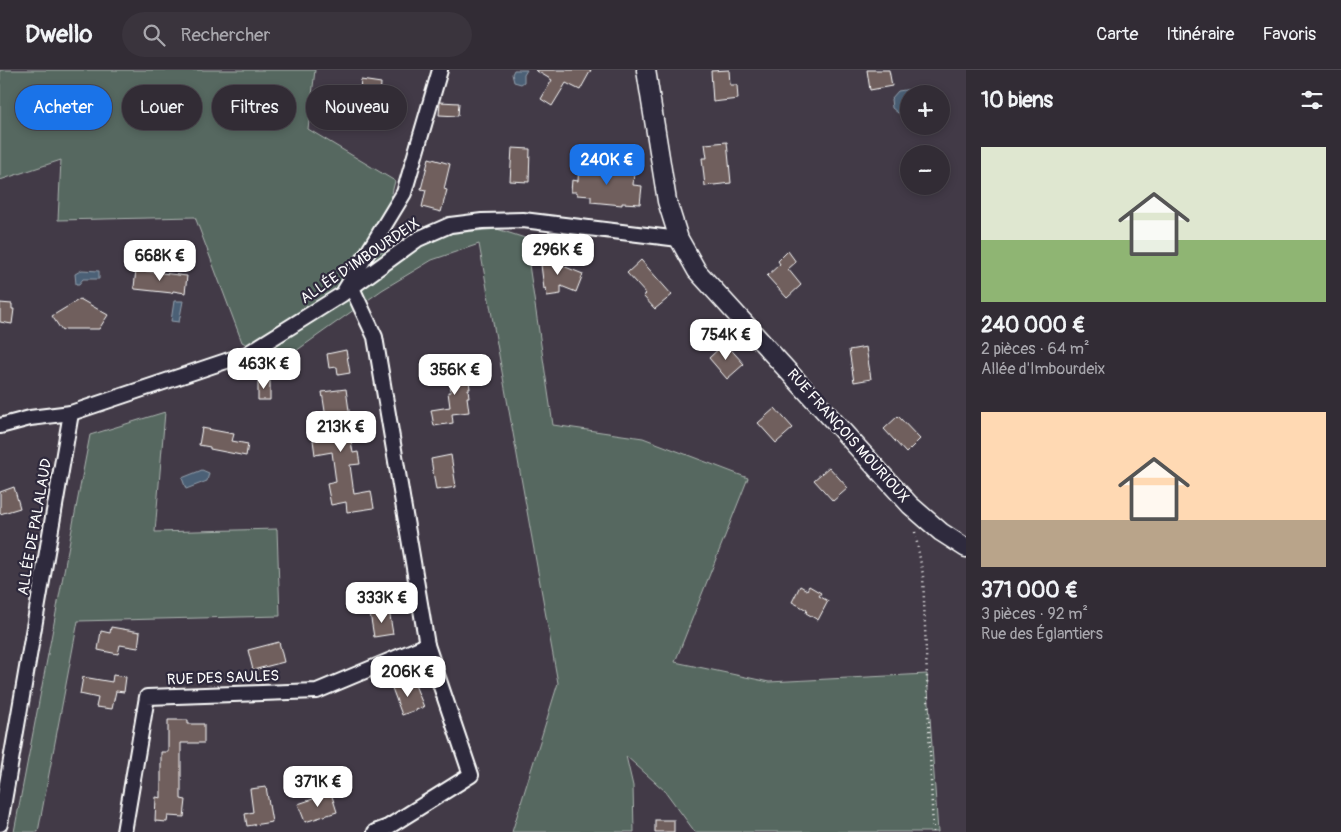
<!DOCTYPE html>
<html lang="fr">
<meta charset="utf-8">
<style>
body{margin:0;font-family:Pangolin,sans-serif;background:#3a343d;color:#f1f3f6;height:100vh;display:flex;flex-direction:column;font-size:19px;white-space:nowrap}
*{box-sizing:border-box;margin:0}
p{font-size:16px;color:#a8a7ad}
.icon{flex:none;width:28px;height:28px;fill:none;stroke:currentColor;stroke-width:2;stroke-linecap:round;stroke-linejoin:round}
.map{position:relative;flex:1;overflow:hidden}
.details{display:flex;flex-direction:column;background:#322c35;width:375px}
.details>*{flex:none}
.banner{position:absolute;left:15px;top:15px;width:475px;height:45px;display:flex;gap:10px}
.tools{position:absolute;left:900px;top:15px;display:grid;gap:10px}
.tools a{display:grid;place-items:center;width:50px;height:50px;border-radius:50%;background:#322c35;box-shadow:0 2px 8px #0003,0 0 0 1px #4d4850;font-size:25px}
.price{position:absolute;translate:-50% -42px;padding:0 11px;border-radius:10px;background:#fff;color:#222;font-size:16px;line-height:32px;filter:drop-shadow(0 1px 2px #0008)}
.price::after{content:'';position:absolute;left:50%;top:30px;width:15px;height:11px;margin-left:-8px;background:inherit;clip-path:polygon(0 0,100% 0,50% 100%)}
.price.selected{background:#1a73e8;color:#fff}
ul{padding:0;list-style:none}
li{display:grid;align-content:center;gap:10px;height:265px;padding:0 15px}
li span{display:grid;place-items:center;height:155px;border-radius:0px;color:#555}
li>.icon{margin-inline-start:auto}
span .icon{width:90px;height:90px;fill:#fffc;stroke-width:1}
li b{font-size:21px}
h2{display:flex;justify-content:space-between;align-items:center;height:60px;padding:0 15px;font-size:21px}
.pill{padding:0 18px;border-radius:22px;background:#322c35;box-shadow:0 2px 8px #0003,0 0 0 1px #4d4850;font-size:18px;line-height:45px}
.pill.selected{background:#1a73e8;color:#fff}
header{display:flex;align-items:center;gap:30px;box-sizing:border-box;height:70px;padding:0 25px;background:#322c35;border-bottom:1px solid #4d4850}
header strong{font-size:24px}
nav{display:flex;gap:28px;margin-inline-start:auto;font-size:18px}
.search{width:350px;height:45px;background:#3a343d;display:flex;align-items:center;gap:12px;box-sizing:border-box;padding:0 18px;border-radius:28px;color:#a8a7ad;font-size:19px}
main{display:flex;flex:1;min-height:0}
.map>svg:first-child{display:block}
</style>
<header>
<strong>Dwello</strong>
<div class="search"><svg class="icon" aria-label="search" viewBox="0 0 24 24"><circle cx="10" cy="10" r="6"/><path d="M15 15l6 6"/></svg>Rechercher</div>
<nav><a>Carte</a><a>Itinéraire</a><a>Favoris</a></nav>
</header>
<main>
<div class="map">
<svg width="966" height="762" viewBox="0 0 966 762">
<rect width="100%" height="100%" fill="#423a47"/>
<filter id="ink" filterUnits="userSpaceOnUse"><feTurbulence type="fractalNoise" baseFrequency=".02" numOctaves="2"/><feDisplacementMap in="SourceGraphic" scale="10" xChannelSelector="R" yChannelSelector="G"/><feConvolveMatrix kernelMatrix="1 2 1 2 8 2 1 2 1" color-interpolation-filters="sRGB"/></filter>
<g filter="url(#ink)">
<g fill="#576860" stroke="#abb4b0">
<path d="M0,0h315l-7,59 87,52 -18,72 77,-20 43,-4 28,9 28,187 90,13 105,40 -73,184 94,20 158,-8 11,158h-243l-30,-41 -39,-35 7,30 1,46h-122l46,-149 -79,-439 -47,16 -50,30 -103,73 -37,-21 -47,-125 -137,3 3,-60 -61,20z"/>
<path d="M165,342l-10,120 122,-3 3,87 -202,5 -40,211h-24l76,-397z"/>
</g>
<g fill="#4b6076" stroke="#93a0ad">
<path d="M514,0h13l-3,5v7l-3,2 -7,-2 -2,-8z"/>
<path d="M912,19l4,1 5,4h-12v18l-11,1 -6,-5 -1,-9 7,-8z"/>
<path d="M82,200l17,1v8h-16l-4,5h-3l-1,-10z"/>
<path d="M174,231h9l-4,21 -8,-1z"/>
<path d="M202,400l7,3 -2,8 -21,8 -4,-11z"/>
</g>
<g fill="#705f5d" stroke="#fff">
<path d="M535,0h56l-11,20 -14,-7 -14,23 -11,-7 11,-19z"/>
<path d="M729,0l1,15h7l1,14 -25,3 -2,-31z"/>
<path d="M867,0h22l3,16 -22,4z"/>
<path d="M361,10l20,3 -3,45 -24,-3 3,-27h2z"/>
<path d="M440,32l19,1 -1,13 -19,-1z"/>
<path d="M727,72l4,41 -26,3 -3,-28h5l-2,-14z"/>
<path d="M512,78l18,1 -1,33 -19,-1z"/>
<path d="M429,88l21,6 -6,25 3,1 -6,22 -19,-5 4,-17 -5,-1z"/>
<path d="M579,94l19,2v4l36,3 -1,12 9,1 -2,18 -18,-1v2l-31,-3v-6l-14,-1v-3h-6l1,-12 6,1z"/>
<path d="M788,181l8,11 -8,7 13,16 -14,13 -20,-22 13,-12 -2,-3z"/>
<path d="M556,183l2,11 25,10 -7,18 -15,-6v8l-14,2 -1,-8 -2,1 -4,-33z"/>
<path d="M641,190l31,35 -17,14 -12,-13 3,-2 -19,-21z"/>
<path d="M136,200l51,6 -2,17 -12,-2 -1,2 -37,-4 -1,-2z"/>
<path d="M80,229l28,16 -9,14h-34l-3,2 -10,-15z"/>
<path d="M0,233l12,1v5h2l-2,15 -12,-2z"/>
<path d="M725,273l19,21 -17,15 -18,-21z"/>
<path d="M866,277l5,32 -17,3 -5,-32z"/>
<path d="M346,280l4,23 -12,2 -1,-8 -8,1 -2,-14z"/>
<path d="M469,289l2,12h-3l2,18h-2l1,8h-2l2,15 -17,2 1,9 -19,3 -3,-16 19,-3 -2,-15h3l-1,-10 6,-1 -1,-8 5,-1 -3,1 -2,-12z"/>
<path d="M270,310v20h-12v-19z"/>
<path d="M346,319l4,29 -3,1 6,34 5,-1 2,12 -10,1 4,29 17,-3 3,17 -27,4 -1,-10 -15,3 -4,-21 9,-2 -4,-30 -17,3 -2,-15 16,-3 -7,-45z"/>
<path d="M775,338l18,20 -17,15 -18,-20z"/>
<path d="M898,346l22,23 -14,14 -22,-24z"/>
<path d="M202,358l32,6 -2,7 16,3 -2,12 -36,-7v-2l-11,-2z"/>
<path d="M451,385l5,32 -20,3 -5,-31z"/>
<path d="M829,397l19,21 -15,13 -19,-21z"/>
<path d="M14,417l6,21 -20,6v-22z"/>
<path d="M800,516l7,4 2,-4 12,7 -2,3 9,5 -10,19 -12,-7 1,-3 -15,-8z"/>
<path d="M389,540l4,24 -19,3 -4,-24z"/>
<path d="M111,557l29,5 -2,16 -18,-3 -2,9 -20,-4 3,-19 9,2z"/>
<path d="M279,572l5,20 -31,8 -5,-20z"/>
<path d="M113,605l13,2 -2,15 -8,-1 -4,18 -16,-2 2,-9 -18,-4 3,-17 29,5z"/>
<path d="M413,610l11,27 -22,8 -10,-27z"/>
<path d="M168,650h20v4h16v19h-23v56l5,1 -2,17 -16,-1 -1,6 -12,-1 1,-24 5,1v-46h7z"/>
<path d="M266,717l6,35 -25,4 -2,-12 8,-2 -3,-23z"/>
<path d="M331,723l6,19 -32,10 -7,-18z"/>
<rect x="655" y="750" width="19" height="12"/>
</g>
<g fill="none" stroke-linecap="round" stroke-linejoin="round">
<g stroke="#fff" stroke-width="18">
<g id="minor">
<path d="M352,218l23,49 52,308 44,130 -83,52 -13,5"/>
<path d="M345,220l59,-97 36,-123"/>
<path d="M0,356l30,-8 41,-5 176,-59 94,-59 77,-56 32,-14 32,-4 41,-1 156,19"/>
<path d="M0,754l71,-411"/>
<path d="M124,762l23,-135 170,-6 110,-46"/>
</g>
</g>
<g stroke="#fff" stroke-width="21">
<path id="tertiary" d="M646,0l21,131 12,38 18,32 213,234 31,27 25,16"/>
</g>
<path stroke="#fff" stroke-width="2.5" stroke-dasharray="1 4" stroke-linecap="butt" d="M915,462l8,43 10,257"/>
<use href="#minor" stroke="#2f2a3d" stroke-width="14"/>
<use href="#tertiary" stroke="#2f2a3d" stroke-width="18"/>
</g>
</g>
<g text-anchor="middle" dominant-baseline="central" stroke-width="4.5" stroke-linejoin="round" paint-order="stroke">
<g font-size="15" fill="#fff" stroke="#2f2a3d">
<text transform="translate(360 191) rotate(-34)">ALLÉE D'IMBOURDEIX</text>
<text transform="translate(848 366) rotate(48)">RUE FRANÇOIS MOURIOUX</text>
<text transform="translate(35 457) rotate(-80)">ALLÉE DE PALALAUD</text>
<text transform="translate(223 608) rotate(-2)">RUE DES SAULES</text>
</g>
</g>
</svg>
<div class="tools">
<a>+</a>
<a>−</a>
</div>
<b class="price selected" style="left:607px;top:116px">240K €</b>
<b class="price" style="left:558px;top:206px">296K €</b>
<b class="price" style="left:160px;top:212px">668K €</b>
<b class="price" style="left:726px;top:291px">754K €</b>
<b class="price" style="left:264px;top:320px">463K €</b>
<b class="price" style="left:455px;top:326px">356K €</b>
<b class="price" style="left:341px;top:383px">213K €</b>
<b class="price" style="left:382px;top:554px">333K €</b>
<b class="price" style="left:408px;top:628px">206K €</b>
<b class="price" style="left:318px;top:738px">371K €</b>
<div class="banner">
<a class="pill selected">Acheter</a>
<a class="pill">Louer</a>
<a class="pill">Filtres</a>
<a class="pill">Nouveau</a>
</div>
</div>
<section class="details">
<h2>10 biens<svg class="icon" aria-label="filters" viewBox="0 0 24 24"><path d="M4 7h16M4 17h16"/><circle cx="9" cy="7" r="2"/><circle cx="15" cy="17" r="2"/></svg></h2>
<ul>
<li><span style="background:linear-gradient(#dfe7d0 60%,#8fb573 0)"><svg class="icon" aria-label="home" viewBox="0 0 24 24"><path d="M3 11l9-7 9 7M6 9v11h12V9"/></svg></span><div><b>240 000 €</b><p>2 pièces · 64 m²</p><p>Allée d'Imbourdeix</p></div></li>
<li><span style="background:linear-gradient(#ffd9b3 70%,#b9a48a 0)"><svg class="icon" aria-label="home" viewBox="0 0 24 24"><path d="M3 11l9-7 9 7M6 9v11h12V9"/></svg></span><div><b>371 000 €</b><p>3 pièces · 92 m²</p><p>Rue des Églantiers</p></div></li>
</ul>
</section>
</main>
